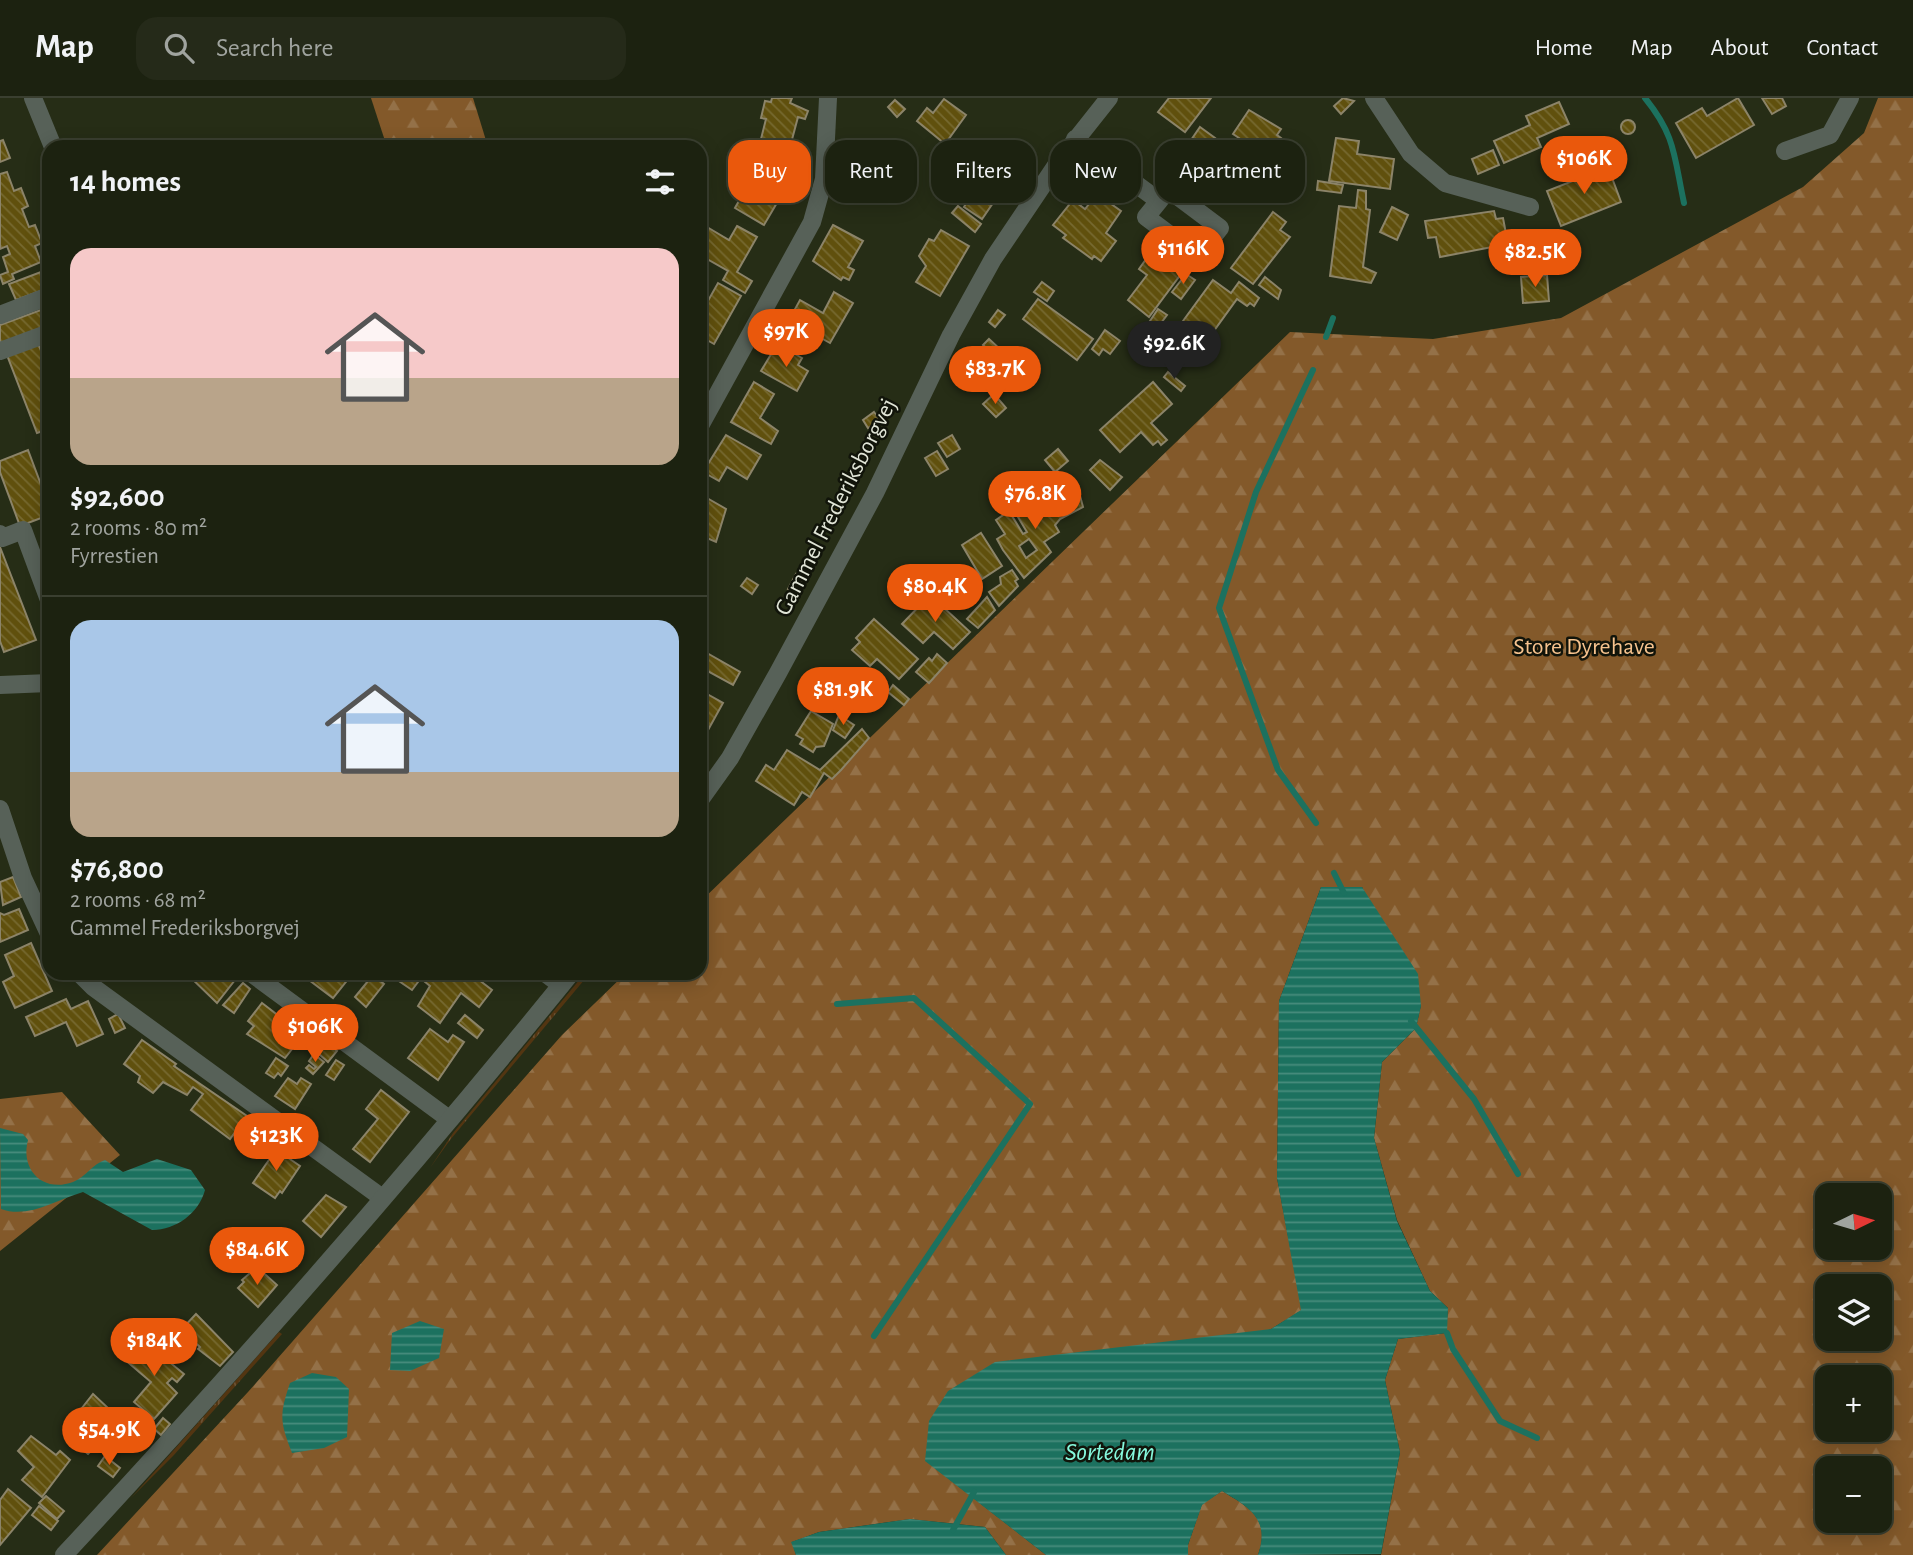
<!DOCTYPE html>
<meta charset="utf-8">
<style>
body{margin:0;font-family:"Alegreya Sans",sans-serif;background:#252a19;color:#f1f3f6;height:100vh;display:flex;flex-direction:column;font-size:26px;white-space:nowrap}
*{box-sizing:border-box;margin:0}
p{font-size:23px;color:#a0a49f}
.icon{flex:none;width:38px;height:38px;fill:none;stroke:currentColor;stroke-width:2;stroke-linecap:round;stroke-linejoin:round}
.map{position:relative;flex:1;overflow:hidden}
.sheet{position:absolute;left:42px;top:42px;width:665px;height:840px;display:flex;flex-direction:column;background:#1c2210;border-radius:21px;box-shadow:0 4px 18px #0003,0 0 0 2px #3a3f30}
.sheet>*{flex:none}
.banner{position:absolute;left:728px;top:42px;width:665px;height:63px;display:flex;gap:14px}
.needle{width:46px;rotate:85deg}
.tools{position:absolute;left:1815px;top:1085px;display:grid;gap:14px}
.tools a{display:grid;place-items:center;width:77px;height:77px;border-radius:14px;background:#1c2210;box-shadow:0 4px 18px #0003,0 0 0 2px #3a3f30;font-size:35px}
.price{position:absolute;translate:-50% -60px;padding:0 16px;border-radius:24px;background:#ea580c;color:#fff;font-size:23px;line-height:46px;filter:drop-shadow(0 2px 4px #0008)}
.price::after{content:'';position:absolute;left:50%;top:42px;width:21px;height:16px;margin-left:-10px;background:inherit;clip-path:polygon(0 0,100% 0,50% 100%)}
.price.selected{background:#222;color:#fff}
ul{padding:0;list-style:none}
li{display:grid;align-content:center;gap:14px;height:371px;padding:0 28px}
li+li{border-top:2px solid #3a3f30}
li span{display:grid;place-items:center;height:217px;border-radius:21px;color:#555}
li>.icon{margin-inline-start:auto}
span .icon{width:126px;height:126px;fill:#fffc;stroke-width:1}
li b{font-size:30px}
h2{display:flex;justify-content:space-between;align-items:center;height:84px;padding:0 28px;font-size:30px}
.tag{padding:0 24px;border-radius:21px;background:#1c2210;box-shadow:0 4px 18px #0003,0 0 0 2px #3a3f30;font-size:24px;line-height:63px}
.tag.selected{background:#ea580c;color:#fff}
header{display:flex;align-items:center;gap:42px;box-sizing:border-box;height:98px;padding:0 35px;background:#1c2210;border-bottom:2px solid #3a3f30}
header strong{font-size:33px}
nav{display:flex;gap:38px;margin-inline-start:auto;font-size:24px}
.search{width:490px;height:63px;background:#252a19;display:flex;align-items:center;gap:18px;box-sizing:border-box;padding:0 24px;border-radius:21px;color:#a0a49f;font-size:26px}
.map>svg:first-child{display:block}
</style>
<header>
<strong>Map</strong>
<div class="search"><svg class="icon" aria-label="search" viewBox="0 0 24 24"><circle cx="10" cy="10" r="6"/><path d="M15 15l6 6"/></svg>Search here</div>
<nav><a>Home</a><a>Map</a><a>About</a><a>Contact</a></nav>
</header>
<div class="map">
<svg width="1913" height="1457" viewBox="0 0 1913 1457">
<defs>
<pattern id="grass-tufts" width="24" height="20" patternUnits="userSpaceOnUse" patternTransform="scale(1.75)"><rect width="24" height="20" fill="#533511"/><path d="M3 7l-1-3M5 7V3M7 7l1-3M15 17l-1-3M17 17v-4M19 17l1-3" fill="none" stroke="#6b5233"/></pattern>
<pattern id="forest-firs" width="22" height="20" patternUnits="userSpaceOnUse" patternTransform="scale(1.75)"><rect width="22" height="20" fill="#83592a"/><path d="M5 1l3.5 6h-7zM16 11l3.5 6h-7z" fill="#947148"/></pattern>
<pattern id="water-rules" width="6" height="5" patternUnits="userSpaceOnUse" patternTransform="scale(1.75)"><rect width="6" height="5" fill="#1c715f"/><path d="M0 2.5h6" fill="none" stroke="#488c7d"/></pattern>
<pattern id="building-back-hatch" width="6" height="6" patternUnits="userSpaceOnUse" patternTransform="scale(1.75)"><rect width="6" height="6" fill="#60500d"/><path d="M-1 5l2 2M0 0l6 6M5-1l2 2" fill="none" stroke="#766930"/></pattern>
</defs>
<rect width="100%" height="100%" fill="#262d16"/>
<g fill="url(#grass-tufts)">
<path d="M585,875h5l-140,167 -20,28 23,-35z"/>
<path d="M279,1234l3,2 -109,122 -42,42z"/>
</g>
<g fill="url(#forest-firs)" fill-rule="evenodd">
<path d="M371,0h102l15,49h-101z"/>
<path d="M1878,0h35v1457h-532l19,-103 -15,-72 13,-41 48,-6 2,-25 -18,-17 -33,-71 -23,-82 8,-76 34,-34 5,-23 -59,-118h-41l-42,114 -2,177 25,132 -31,19 -345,132 120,94h-40l-21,-28 -75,-8 -91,13 -27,10 4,13h-699l151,-163 314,-357 64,-62h74v-71l590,-570 143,7 128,-21 242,-131 61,-54zM1827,1097h53v53h-53zM1827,1188h53v53h-53zM1827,1279h53v53h-53zM1827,1370h53v53h-53z"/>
<path d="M62,994l58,63 -120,96v-152z"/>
<path d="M1222,1393c28,17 49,28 36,64h-70v-10l14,-41z"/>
</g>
<g fill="url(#water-rules)">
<path d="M1321,789h41l56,87 3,32 -5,22 -34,34 -8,76 23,83 33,70 18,17 -1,25 -49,6 -13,41 15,72 -19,102 -123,1c12,-36 -8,-47 -36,-64l-20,14 -14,40v10h-142l-121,-94 4,-40 19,-30 47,-29 276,-33 30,-19 -24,-132 2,-177z"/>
<path d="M0,1030l23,6 5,6c-8,30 15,53 45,42 13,-5 19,-18 32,-22l18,12 34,-13 34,11 14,20c-6,23 -29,40 -53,40l-69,-38c-27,8 -55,27 -82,17z"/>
<path d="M420,1223l24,8 -5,29 -29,13 -20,-1 2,-37z"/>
<path d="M312,1275l24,4 13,12 -2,48 -23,11 -32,5c-12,-31 -13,-38 -2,-70z"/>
<path d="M910,1421l75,8 21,28h-210l-5,-13 28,-10z"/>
</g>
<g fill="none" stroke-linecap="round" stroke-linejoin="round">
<g stroke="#1c715f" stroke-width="6">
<path d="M1645,0c31,38 29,59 39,105"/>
<path d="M1326,239l7,-19"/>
<path d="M1313,272l-57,122 -37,116 59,162 38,53"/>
<path d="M1334,775l10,20"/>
<path d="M837,906l77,-6 116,106 -156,232"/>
<path d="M1411,923l63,78 44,75"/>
<path d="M1447,1235l6,16 47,72 37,17"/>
<path d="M953,1432l21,-38"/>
</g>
</g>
<g fill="url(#building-back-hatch)" stroke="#8c8469" stroke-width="2" fill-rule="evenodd">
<path d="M772,0h20l-2,5 18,8 -3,8 -7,-2 -8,30 -29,-8 5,-20 -5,-1 4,-17 6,1z"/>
<path d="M1169,0h42l-26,34 -27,-20z"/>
<path d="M1343,0l11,3 -13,13 -7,-8z"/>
<path d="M1738,0l16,27 -58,33 -20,-35 26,-15 5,8z"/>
<path d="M1762,0h20l4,8 -14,8z"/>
<path d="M944,1l22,16 -21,29 -28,-23 10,-13 6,5z"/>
<path d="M895,2l10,9 -8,8 -9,-10z"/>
<path d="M1559,4l10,22 -32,14 4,9 -37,16 -10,-22 36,-16 -4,-9z"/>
<path d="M1249,12l32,19 -4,6 4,3 -13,19 -7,-4 -21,30 -21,-15 20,-30 -6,-4z"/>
<circle cx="1628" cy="29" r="7"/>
<path d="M1200,29l15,11 -12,15 -14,-10z"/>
<path d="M1336,40l23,3 -2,13 37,5 -4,30 -61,-8z"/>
<path d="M3,42l7,18 -10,4v-21z"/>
<path d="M1493,52l6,15 -21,9 -6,-15z"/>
<path d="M990,53l29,21 -18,25 -22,-15 11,-15 -7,-6z"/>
<path d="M787,62l22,12 -5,9 -22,-12z"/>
<path d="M893,62l18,16 -22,25 -18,-16z"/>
<path d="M758,69l30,17 -24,41 -29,-17z"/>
<path d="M1608,69l13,35 -60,24 -14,-35z"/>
<path d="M7,74l7,19 7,-3 7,18 -6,3 7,18 6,-2 7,18 -7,3 6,16 -29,12 2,5 -11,5 -3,-9 8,-3 -5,-15 7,-3 -3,-8 -7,3v-75z"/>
<path d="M1318,83l25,4 -2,8 -24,-3z"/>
<path d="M844,88l13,8 -6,9 -13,-8z"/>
<path d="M975,92l18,13 -11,16 -18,-12z"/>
<path d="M1358,92l8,1v18l4,1 -7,57 13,6 -5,10 -41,-7 9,-70 17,2z"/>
<path d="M1097,96l24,17 -15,22 10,8 -15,20 -7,-5 -2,3 -29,-21 3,-3 -13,-10 20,-25 12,9z"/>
<path d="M958,108l23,18 -6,8 -23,-19z"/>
<path d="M1392,109l16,8 -11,25 -17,-8z"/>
<path d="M1494,113l2,8 7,-1 5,26 -68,13 -4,-20 -8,1 -3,-17z"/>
<path d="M1273,114l13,10 -6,8 10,7 -37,47 -22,-16z"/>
<path d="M833,127l30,16 -15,26 6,3 -5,10 -6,-3 -2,3 -28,-19z"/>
<path d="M737,128l20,11 -20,35 15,9 -7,12 -22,-13 5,-9 -28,-16v-16l7,-12 22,13z"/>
<path d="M941,132l28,16 -29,50 -24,-14 10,-16 -7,-10 10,-17 5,2z"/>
<path d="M1154,150l30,22 -35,47 -21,-17 19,-25 -8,-6z"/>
<path d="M49,171v19l-33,12 -7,-16z"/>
<path d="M1186,176l9,6 -14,19 -9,-7z"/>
<path d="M1547,177l2,26 -26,2 -2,-26z"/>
<path d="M1265,179l16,13 -3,9 -19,-14z"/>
<path d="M1213,182l18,13 8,-11 20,16 -5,8 -4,-3 -3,3 -10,-7 -29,40 -25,-18z"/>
<path d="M1042,184l12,9 -7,10 -13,-9z"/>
<path d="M718,185l23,13 -27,48 -14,-8v-21z"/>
<path d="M834,194l19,11 -23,40 -41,-23 11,-20 23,13z"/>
<path d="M1038,201l55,40 -16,21 -54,-41z"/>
<path d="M49,209v18l-49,19v-19z"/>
<path d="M1158,211l9,6 -9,12 -8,-6z"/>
<path d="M998,212l7,5 -10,12 -6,-5z"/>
<path d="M1105,232l15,11 -10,13 -7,-5 -4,6 -7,-6z"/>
<path d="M989,241l13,12 -6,6 -13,-12z"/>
<path d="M38,245l11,29v57l-12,4 -30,-78z"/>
<path d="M788,252l14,8 -4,7 10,6 -11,20 -36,-20 12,-20 11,7z"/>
<path d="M1168,274l17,14 -4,5 -17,-14z"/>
<path d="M754,284l20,12 -14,24 18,13 -7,13 -40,-22z"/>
<path d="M1153,284l19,22 -21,19 16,17 -6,5 -3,-4 -5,4 -12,-13 -21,20 -20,-22z"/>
<path d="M994,296l12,14 -10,9 -13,-13z"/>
<path d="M874,314l6,8 -12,8 -5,-8z"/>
<path d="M726,337l35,20 -14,24 -20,-12 -8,14 -16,-9z"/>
<path d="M952,337l8,14 -13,8 -9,-14z"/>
<path d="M1058,351l10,12 -13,11 -10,-12z"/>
<path d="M28,352l21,56v9l-29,11 -20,-54v-11z"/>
<path d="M937,353l11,18 -12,7 -11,-18z"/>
<path d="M1100,362l22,17 -12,13 -20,-20z"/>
<path d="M1072,390l4,6 3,-2 4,15 -23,12 -5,6 4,7 -15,10 7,10 -27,26 -21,-28 -6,-11 8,-5 -9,-14 13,-9 14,23 4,-2 -9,-15 27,-19 3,5zM1029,441l8,11 -11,8 -7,-12z"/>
<path d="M700,396l26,15 -10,33 -16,-7z"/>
<path d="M841,396l5,3 -15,27 -6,-4z"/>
<path d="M981,435l21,33 -20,13 -20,-34z"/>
<path d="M0,449l36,93 -32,12 -4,-11z"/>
<path d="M1012,472l6,9 -3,2 3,5 -19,20 -10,-14 12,-8 -1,-7z"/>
<path d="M796,476l7,4 -7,15 -8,-4z"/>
<path d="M747,480l11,7 -6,9 -11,-8z"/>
<path d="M930,497l40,37 -17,17 -19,-17 -11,11 -21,-19z"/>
<path d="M987,499l8,13 -17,18 -11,-9z"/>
<path d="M874,521l44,40 -19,20 -22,-20 -7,7 -18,-16 8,-8 -4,-4z"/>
<path d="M700,551l40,23 -7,13 -33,-18z"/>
<path d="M937,556l10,9 -18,20 -13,-11 13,-14 3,3z"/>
<path d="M893,587l16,14 -5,6 -16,-13z"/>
<path d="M700,592l23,13 -15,27 -8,-5z"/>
<path d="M811,613l22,13 -9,22 -8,1 -3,5 -13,-8 3,-5 -7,-4z"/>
<path d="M839,617l15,10 -9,13 -12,-8z"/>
<path d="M862,631l7,9 -28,32 -9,9 -8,-6 -14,24 -8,-5 -8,13 -38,-24 10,-16 8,5 13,-20 33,20z"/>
<path d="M13,779l8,20 -18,8 -3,-23z"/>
<path d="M19,811l9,21 -28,12v-29l4,2z"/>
<path d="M31,845l21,48 -37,17 -12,-26 11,-6 -9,-21z"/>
<path d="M186,875h39l10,7 -18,23z"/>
<path d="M314,875h39l-20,25 -24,-18z"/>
<path d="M396,875h10l12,9 -6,8 -19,-13z"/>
<path d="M429,875h41l22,17 -13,17 -18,-14 -21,30 -22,-17 12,-20 -6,-5z"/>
<path d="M373,877l11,9 -18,23 -11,-10z"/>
<path d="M243,885l7,6 -16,24 -11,-8z"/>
<path d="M66,901l5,10 17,-8 15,33 -26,12 -11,-24 -31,14 -9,-19z"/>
<path d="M262,905l26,20 -3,4 15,12 -15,19 -38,-24 7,-8 -6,-5z"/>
<path d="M118,916l7,14 -10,5 -6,-14z"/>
<path d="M465,917l18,15 -6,8 -19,-15z"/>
<path d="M430,931l18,13 5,-7 11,7 -26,38 -30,-22z"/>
<path d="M320,939l17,14 -9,11 -10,-9z"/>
<path d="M142,942l34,24 -2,2 73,50 -17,23 -39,-29 12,-16 -10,-7 -6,8 -24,-13 -10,11 -15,-11 2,-6 -16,-12z"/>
<path d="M314,956l10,8 -11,12 -7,-6 3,-3 5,4 2,-2 -7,-6z"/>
<path d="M276,960l12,8 -7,10 -3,-3 -4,5 -8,-5z"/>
<path d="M336,962l8,5 -10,15 -8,-5z"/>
<path d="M288,980l9,6 4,-6 10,6 -16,25 -20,-13z"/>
<path d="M381,992l28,22 -39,50 -17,-13 25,-30 -12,-10z"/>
<path d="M268,1046l32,22 -18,27 -2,-2 -5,7 -22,-15 18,-26 -8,-6z"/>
<path d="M326,1097l20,12 -25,30 -18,-16z"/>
<path d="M257,1169l20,18 -19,22 -20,-19 6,-6 -2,-2z"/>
<path d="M196,1216l37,38 -13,14 -22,-17 2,-2 -19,-17z"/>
<path d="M158,1223l19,18 -10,12 -20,-19z"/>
<path d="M144,1243l40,33 -7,8 -5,-4 -5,5 10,10 -23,26 -20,-17 17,-20 -27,-23z"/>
<path d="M93,1296l33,31 -19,20 -5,-5 -14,14 -12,-10 11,-18 4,3 3,-3 -16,-13z"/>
<path d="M163,1320l7,6 -9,11 -7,-6z"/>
<path d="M31,1338l25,19 4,-4 10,9 -28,37 -20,-17 12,-13 -16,-16z"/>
<path d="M105,1358l15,12 -7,9 -15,-11z"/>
<path d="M8,1391l23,19 -31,37v-45z"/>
<path d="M46,1398l18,15 -7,8 -18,-16z"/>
<path d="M39,1408l19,15 -7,9 -19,-15z"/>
</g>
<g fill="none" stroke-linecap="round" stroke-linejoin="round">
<g stroke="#576158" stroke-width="18">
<path d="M33,0l20,49"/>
<path d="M1374,0l37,56 34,29 85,24"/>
<path d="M1075,41l84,62 9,-12 52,39 -22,28 -52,-39 13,-16"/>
<path d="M1785,53l45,-16 20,-37"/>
<path d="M0,217l49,-19"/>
<path d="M0,253l49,-18"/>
<path d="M700,328l112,-204 12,-43 4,-81"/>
<path d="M0,436l2,4 21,-8 26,70"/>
<path d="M0,587l49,-2"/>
<path d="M700,702l30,-42 48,-85 97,-180 76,-158 42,-76 66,-98 50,-63"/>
<path d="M0,711l23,69 26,56"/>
<path d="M79,875l14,14 288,210"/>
<path d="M251,875l198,146"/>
<path d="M545,875l16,12"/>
<path d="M64,1457c175,-188 345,-382 507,-582"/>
</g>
</g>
<g text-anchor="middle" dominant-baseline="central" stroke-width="5" stroke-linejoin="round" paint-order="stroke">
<g font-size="24" fill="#e1e5d7" stroke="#11140a">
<text transform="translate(836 409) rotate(-63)">Gammel Frederiksborgvej</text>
</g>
<g font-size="24" fill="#f7c38e" stroke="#11140a">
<text x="1584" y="549">Store Dyrehave</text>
</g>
<g font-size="26" font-style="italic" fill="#86f9dd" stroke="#11140a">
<text x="1110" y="1354">Sortedam</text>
</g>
</g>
</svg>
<div class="tools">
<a><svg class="needle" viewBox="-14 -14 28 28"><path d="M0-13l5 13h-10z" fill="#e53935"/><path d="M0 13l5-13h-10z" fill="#a0a49f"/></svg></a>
<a><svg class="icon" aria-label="layers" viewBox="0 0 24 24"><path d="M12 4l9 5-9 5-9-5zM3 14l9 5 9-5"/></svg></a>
<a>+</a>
<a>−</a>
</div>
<b class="price" style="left:1584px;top:98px">$106K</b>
<b class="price" style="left:1183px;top:188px">$116K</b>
<b class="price" style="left:1535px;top:191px">$82.5K</b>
<b class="price" style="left:786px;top:271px">$97K</b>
<b class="price selected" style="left:1174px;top:283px">$92.6K</b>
<b class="price" style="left:995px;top:308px">$83.7K</b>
<b class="price" style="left:1035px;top:433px">$76.8K</b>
<b class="price" style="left:935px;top:526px">$80.4K</b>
<b class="price" style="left:843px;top:629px">$81.9K</b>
<b class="price" style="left:315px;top:966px">$106K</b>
<b class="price" style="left:276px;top:1075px">$123K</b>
<b class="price" style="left:257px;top:1189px">$84.6K</b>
<b class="price" style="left:154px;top:1280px">$184K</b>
<b class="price" style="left:109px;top:1369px">$54.9K</b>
<div class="banner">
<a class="tag selected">Buy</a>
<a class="tag">Rent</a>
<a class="tag">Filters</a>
<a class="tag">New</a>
<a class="tag">Apartment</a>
</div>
<section class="sheet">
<h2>14 homes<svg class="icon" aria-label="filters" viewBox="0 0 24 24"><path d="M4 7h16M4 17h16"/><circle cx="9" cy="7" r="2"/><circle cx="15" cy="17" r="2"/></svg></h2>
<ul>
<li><span style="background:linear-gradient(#f6c9c9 60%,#b9a48a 0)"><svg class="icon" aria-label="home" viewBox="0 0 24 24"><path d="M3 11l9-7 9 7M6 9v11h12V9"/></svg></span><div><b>$92,600</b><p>2 rooms · 80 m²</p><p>Fyrrestien</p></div></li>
<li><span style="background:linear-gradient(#a9c7e8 70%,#b9a48a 0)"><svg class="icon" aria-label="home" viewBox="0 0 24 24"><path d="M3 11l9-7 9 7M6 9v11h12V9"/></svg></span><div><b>$76,800</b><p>2 rooms · 68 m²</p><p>Gammel Frederiksborgvej</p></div></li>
</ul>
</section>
</div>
